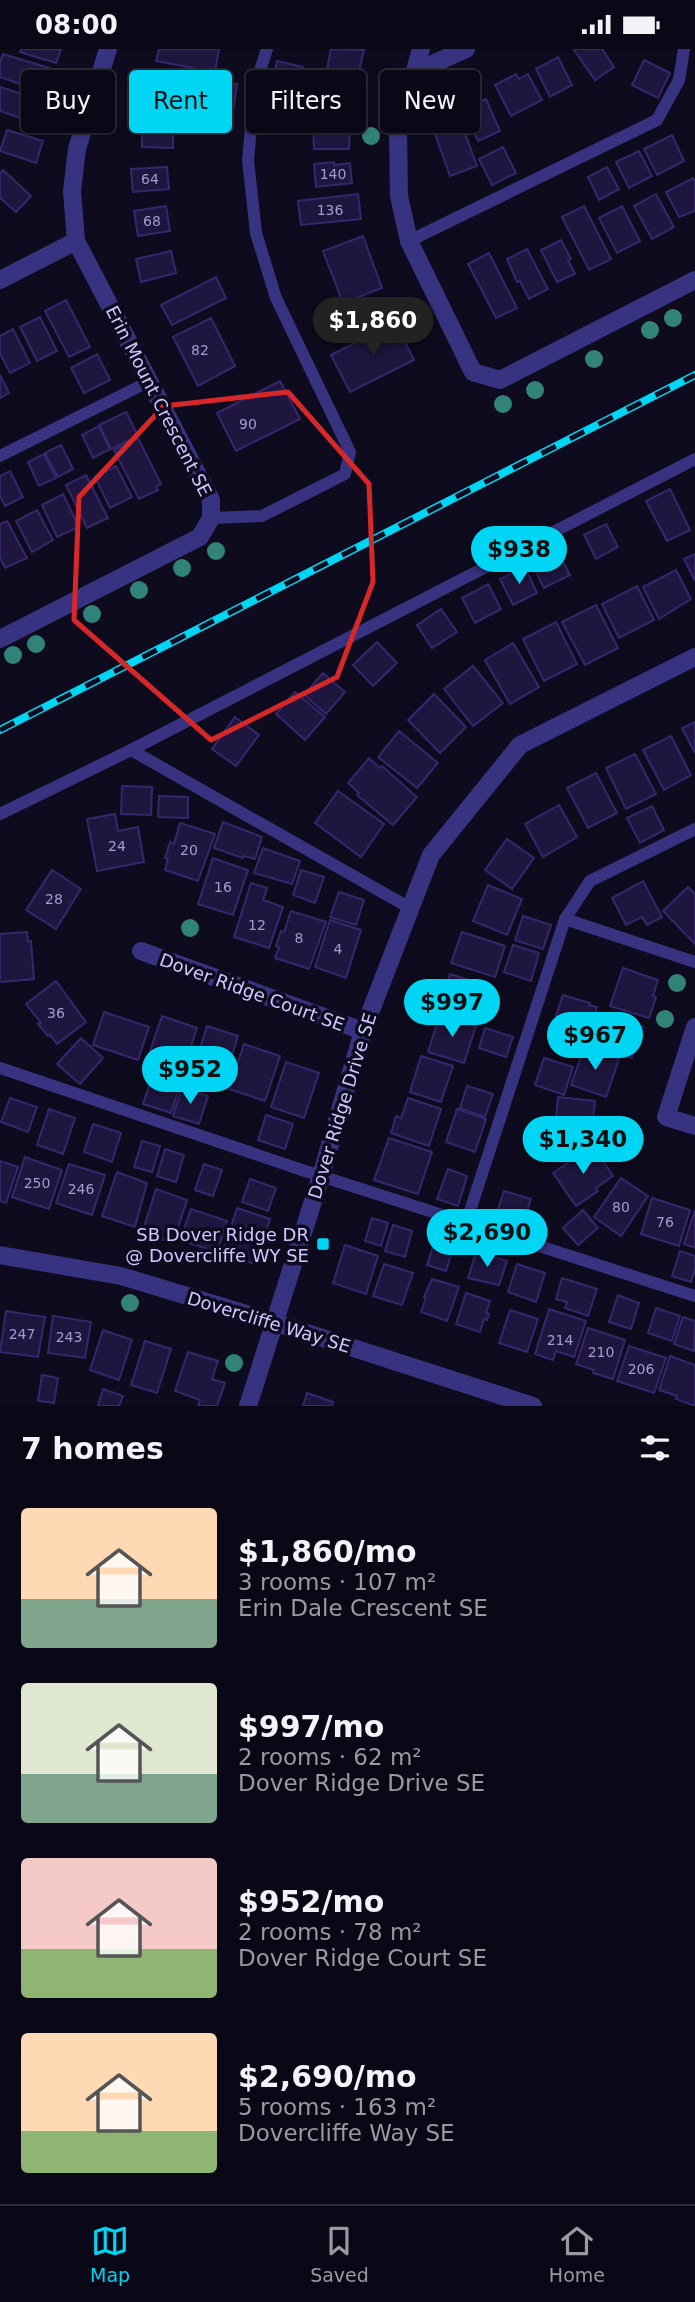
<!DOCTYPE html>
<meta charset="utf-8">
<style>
body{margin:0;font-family:"DejaVu Sans",sans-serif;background:#13111f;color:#f1f3f6;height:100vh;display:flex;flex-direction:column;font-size:26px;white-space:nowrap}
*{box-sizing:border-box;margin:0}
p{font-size:23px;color:#999aa1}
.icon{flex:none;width:38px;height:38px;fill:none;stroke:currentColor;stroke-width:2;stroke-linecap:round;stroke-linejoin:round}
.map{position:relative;height:1357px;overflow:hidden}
.details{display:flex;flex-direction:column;background:#0a0816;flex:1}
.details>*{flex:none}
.hud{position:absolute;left:21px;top:21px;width:654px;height:63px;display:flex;gap:14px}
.price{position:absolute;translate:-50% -60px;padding:0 16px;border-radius:24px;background:#00d5f3;color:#111;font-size:23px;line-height:46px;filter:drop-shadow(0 2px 4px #0008)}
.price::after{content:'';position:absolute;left:50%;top:42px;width:21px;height:16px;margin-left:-10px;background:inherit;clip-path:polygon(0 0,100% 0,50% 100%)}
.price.selected{background:#222;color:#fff}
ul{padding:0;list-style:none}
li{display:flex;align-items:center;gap:21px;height:175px;padding:0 21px}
li span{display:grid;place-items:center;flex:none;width:196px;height:140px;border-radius:7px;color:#555}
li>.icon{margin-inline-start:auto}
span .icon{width:84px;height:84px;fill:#fffc;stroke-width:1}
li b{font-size:30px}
h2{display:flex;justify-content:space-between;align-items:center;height:84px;padding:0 21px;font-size:30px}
.pill{padding:0 24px;border-radius:7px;background:#0a0816;box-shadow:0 2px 5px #0004,0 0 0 2px #2a2935;font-size:24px;line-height:63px}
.pill.selected{background:#00d5f3;color:#111}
.status{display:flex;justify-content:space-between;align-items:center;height:49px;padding:0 35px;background:#0a0816;direction:ltr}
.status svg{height:19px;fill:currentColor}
.tabs{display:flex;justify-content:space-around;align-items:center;height:98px;border-top:2px solid #2a2935;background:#0a0816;font-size:19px;color:#999aa1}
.tabs a{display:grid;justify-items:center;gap:4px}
.tabs .selected{color:#00d5f3}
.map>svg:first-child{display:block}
</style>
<div class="status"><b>08:00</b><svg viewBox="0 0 49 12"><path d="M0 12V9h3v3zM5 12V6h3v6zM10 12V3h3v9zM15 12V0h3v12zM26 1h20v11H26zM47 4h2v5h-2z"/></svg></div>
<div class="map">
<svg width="695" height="1357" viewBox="0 0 695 1357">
<rect width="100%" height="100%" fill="#0e0b1e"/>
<g fill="#1f1640" stroke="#36276d" stroke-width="2">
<path d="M21,0h40l-5,14 -36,-11z"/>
<path d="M159,0h60l-4,23 -59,-11z"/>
<path d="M331,0l33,1 -6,26 -31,-7z"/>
<path d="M576,0h26l12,18 -19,13 -21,-30z"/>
<path d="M3,5l56,17 -8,24 -51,-18v-14z"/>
<path d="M558,8l14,28 -22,12 -14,-28z"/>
<path d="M644,11l26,13 -12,25 -26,-13z"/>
<path d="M277,12l26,6 -6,26 -26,-5z"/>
<path d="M516,25l3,5 9,-5 14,26 -31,16 -16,-31z"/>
<path d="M211,31l26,4 -4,27 -26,-5z"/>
<path d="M140,32l35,3 -3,24 -35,-4z"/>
<path d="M323,36l36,4 -2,23 -36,-4z"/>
<path d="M0,38l50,16 -7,23 -43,-15z"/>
<path d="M486,50l14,32 -22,10 -14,-33z"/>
<path d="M459,68l18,49 -27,10 -16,-45 6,-3 -1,-3z"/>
<path d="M142,72l31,1v26l-31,-1z"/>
<path d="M313,76h37l-1,24h-35z"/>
<path d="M7,81l36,11 -7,22 -36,-12z"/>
<path d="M672,86l12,26 -27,14 -13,-26z"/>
<path d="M503,98l13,26 -24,12 -13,-26z"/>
<path d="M639,102l13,25 -23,12 -13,-26z"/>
<path d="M334,113v3l16,-2 2,20 -36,4 -2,-23z"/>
<path d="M167,118l2,22 -36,3 -2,-23z"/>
<path d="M607,118l12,22 -20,11 -11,-23z"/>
<path d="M3,121l28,26 -15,16 -16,-14v-24z"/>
<path d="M693,129l2,4v29l-16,6 -13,-25z"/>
<path d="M358,145l3,25 -60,6 -3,-24z"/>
<path d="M656,145l18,33 -22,12 -18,-33z"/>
<path d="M166,157l4,25 -32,5 -4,-25z"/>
<path d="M584,157l27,53 -22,11 -27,-53z"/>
<path d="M622,157l18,35 -23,12 -18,-35z"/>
<path d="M363,187l19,52 -39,15 -20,-52z"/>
<path d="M561,191l10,19 -3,1 7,14 -18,8 -16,-32z"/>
<path d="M527,200l21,40 -19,10 -9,-18 -3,1 -10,-23z"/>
<path d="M171,202l5,22 -35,9 -5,-23z"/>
<path d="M489,204l28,55 -21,10 -28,-54z"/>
<path d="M216,228l10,21 -54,27 -11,-20z"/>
<path d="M66,251l24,47 -21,10 -24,-46z"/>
<path d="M40,268l17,34 -20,10 -17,-34z"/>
<path d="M211,269l24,48 -37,20 -25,-49z"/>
<path d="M395,273l19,38 -64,32 -19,-37z"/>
<path d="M13,280l17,34 -20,10 -10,-20v-17z"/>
<path d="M97,305l13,26 -26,13 -13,-25z"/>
<path d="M0,326l9,18 -9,5z"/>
<path d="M280,332l20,38 -64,32 -19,-38z"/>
<path d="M126,363l12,24 -27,13 -12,-24z"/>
<path d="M99,377l11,23 -17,9 -11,-23z"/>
<path d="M138,389l23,46 -5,2 2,4 -19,9 -25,-49z"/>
<path d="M61,396l12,24 -15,8 -13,-24z"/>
<path d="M44,405l12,24 -17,8 -11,-24z"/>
<path d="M116,417l16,31 -22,11 -15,-31z"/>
<path d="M10,422l13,26 -18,9 -5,-10v-20z"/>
<path d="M86,426l22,43 -21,10 -21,-43z"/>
<path d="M670,440l20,41 -23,11 -21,-40z"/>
<path d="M63,445l16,33 -22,10 -15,-32z"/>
<path d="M37,461l16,30 -21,12 -16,-31z"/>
<path d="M7,472l20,37 -22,10 -5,-10v-34z"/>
<path d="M606,475l12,23 -22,12 -12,-24z"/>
<path d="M557,500l13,26 -26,13 -13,-26z"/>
<path d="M695,505v27l-11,-22z"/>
<path d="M525,518l12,26 -24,12 -13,-26z"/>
<path d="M676,521l15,29 -32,20 -16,-32z"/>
<path d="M488,535l13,25 -26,14 -13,-25z"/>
<path d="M637,537l17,34 -35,18 -17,-34z"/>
<path d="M596,556l22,43 -33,17 -23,-43z"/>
<path d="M441,560l16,23 -25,16 -15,-23z"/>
<path d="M556,573l21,42 -33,17 -21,-42z"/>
<path d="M377,593l20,21 -24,23 -20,-21z"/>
<path d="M513,594l26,44 -29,17 -25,-44z"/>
<path d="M473,617l30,37 -30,23 -29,-37z"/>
<path d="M323,624l22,19 -19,22 -22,-19z"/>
<path d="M295,643l30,25 -20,23 -29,-26z"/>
<path d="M434,645l32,33 -26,26 -32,-33z"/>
<path d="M235,668l24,18 -23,31 -24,-17z"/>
<path d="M695,673v31l-13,-25z"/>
<path d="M399,682l39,32 -21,25 -39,-31z"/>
<path d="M671,687l20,39 -27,15 -21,-40z"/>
<path d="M635,705l21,40 -30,15 -20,-41z"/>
<path d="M369,709l11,10 2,-2 35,31 -24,28 -36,-30 2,-2 -11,-10z"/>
<path d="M596,724l21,40 -29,15 -21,-40z"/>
<path d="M122,737l30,1 -1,28 -30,-1z"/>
<path d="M338,742l46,33 -23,33 -46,-34z"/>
<path d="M159,747l29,1v21l-30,-1z"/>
<path d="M559,756l18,32 -34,20 -18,-33z"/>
<path d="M652,757l12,24 -24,13 -13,-25z"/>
<path d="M115,765l3,17 20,-4 6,35 -47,9 -10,-52z"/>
<path d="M223,773l39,15 -7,22 -11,-3 -1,2 -29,-10z"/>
<path d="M180,774l35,11 -17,47 -33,-11 3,-11 -3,-1 5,-16 4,2z"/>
<path d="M507,790l27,19 -22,31 -27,-19z"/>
<path d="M263,799l37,13 -8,23 -38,-11z"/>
<path d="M213,809l35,12 -15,45 -35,-11z"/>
<path d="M52,821l29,19 -25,40 -30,-19z"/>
<path d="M301,821l23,7 -9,26 -22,-8z"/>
<path d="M643,832l19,36 -15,8 -5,-8 -16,8 -14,-27z"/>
<path d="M251,834l16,5 -4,12 20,7 -14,41 -35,-11z"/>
<path d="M488,836l34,14 -15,36 -34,-14z"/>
<path d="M688,838l7,7v50l-32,-33z"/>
<path d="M339,843l25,8 -8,25 -26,-8z"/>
<path d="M291,862l35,11 -17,47 -34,-11 4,-11 -3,-1 5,-15 3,1z"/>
<path d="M523,867l28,9 -8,24 -28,-9z"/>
<path d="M330,871l31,10 -15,48 -31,-11z"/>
<path d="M27,883l1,10 3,-1 3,38 -34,3v-48z"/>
<path d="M462,883l43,14 -10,31 -44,-14z"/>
<path d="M513,896l26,8 -8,28 -27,-9z"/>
<path d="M623,919l35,12 -5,16 3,1 -7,21 -39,-12z"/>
<path d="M450,925l44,14 -10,32 -44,-14z"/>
<path d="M56,932l30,41 -29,22 -7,-9 -2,1 -10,-12 3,-1 -15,-19z"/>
<path d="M563,946l27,8 -1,2 8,2 -4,12 -7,-2 -2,7 -28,-8z"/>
<path d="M104,963l45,15 -11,33 -45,-15z"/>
<path d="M599,964l44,14 -11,31 -43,-14z"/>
<path d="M440,965l36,12 -12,37 -36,-11z"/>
<path d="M162,967l35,12 -14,43 -36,-11z"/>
<path d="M207,977l31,10 -15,49 -32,-9z"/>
<path d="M485,979l28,9 -7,20 -27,-9z"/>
<path d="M81,989l22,20 -23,26 -23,-20z"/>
<path d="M244,995l36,12 -15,45 -36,-12z"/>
<path d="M584,999l35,11 -13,38 -35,-12z"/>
<path d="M421,1007l32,10 -12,36 -31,-10z"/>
<path d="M544,1009l29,9 -9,28 -29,-10z"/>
<path d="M286,1013l33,11 -15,45 -33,-11z"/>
<path d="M152,1028l28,9 -9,27 -28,-9z"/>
<path d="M467,1037l26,8 -8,23 -25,-9z"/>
<path d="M182,1039l26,8 -9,28 -26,-8z"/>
<path d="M558,1048l37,4 -4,39 -37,-4z"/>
<path d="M10,1049l27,9 -9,25 -27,-10z"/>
<path d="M408,1049l33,11 -12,37 -38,-13 5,-17 5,2z"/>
<path d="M49,1060l26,9 -12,36 -26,-9z"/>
<path d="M457,1060l29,10 -11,33 -29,-10z"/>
<path d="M266,1066l27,9 -8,25 -27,-9z"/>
<path d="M93,1075l28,9 -9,29 -28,-10z"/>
<path d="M389,1089l43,14 -14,42 -44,-14z"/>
<path d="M142,1092l18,5 -8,26 -18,-5z"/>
<path d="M593,1097l20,30 -17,12 2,3 -22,15 -23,-33z"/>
<path d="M165,1100l19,6 -8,27 -19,-6z"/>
<path d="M25,1108l37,13 -13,39 -37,-12z"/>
<path d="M0,1112l18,6 -12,36 -6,-2z"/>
<path d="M69,1115l36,11 -13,40 -36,-12z"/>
<path d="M204,1115l18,6 -9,26 -18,-6z"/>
<path d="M448,1120l19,7 -9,30 -21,-7z"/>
<path d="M117,1123l30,11 -12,44 -33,-11z"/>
<path d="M621,1129l27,18 -27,40 -27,-19z"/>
<path d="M250,1130l26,9 -8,23 -26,-9z"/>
<path d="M156,1140l31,11 -14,43 -31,-10z"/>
<path d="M504,1142l27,8 -9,28 -27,-9z"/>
<path d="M652,1149l38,12 -11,36 -38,-12z"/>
<path d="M237,1159l33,11 -15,45 -33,-10z"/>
<path d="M191,1160l36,12 -10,31 -37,-12z"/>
<path d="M583,1161l15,18 -20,17 -15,-17z"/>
<path d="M695,1161v38l-11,-4z"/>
<path d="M372,1169l16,5 -7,23 -16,-5z"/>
<path d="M393,1176l19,6 -7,26 -20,-6z"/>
<path d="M436,1188l19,6 -9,28 -19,-6z"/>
<path d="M345,1196l33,11 -12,38 -33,-11z"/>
<path d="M680,1202l15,5v13l-4,13 -19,-6z"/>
<path d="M476,1203l31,9 -8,24 -31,-7z"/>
<path d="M384,1215l29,9 -11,32 -29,-9z"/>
<path d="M517,1215l28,9 -9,29 -28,-10z"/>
<path d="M562,1229l35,11 -9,27 -23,-8 2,-6 -11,-3z"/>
<path d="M432,1230l27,8 -12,34 -26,-9 5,-14 -2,-1z"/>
<path d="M466,1244l24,8 -4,12 3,1 -2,6 -3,-1 -4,13 -24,-8z"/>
<path d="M618,1246l21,8 -8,26 -22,-7z"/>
<path d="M656,1259l24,8 -8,25 -24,-8z"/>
<path d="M549,1260l37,12 -12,36 -18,-6 -3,9 -18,-6z"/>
<path d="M510,1261l28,9 -11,33 -28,-9z"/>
<path d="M6,1262l39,6 -7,40 -38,-5z"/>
<path d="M53,1267l38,6 -6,36 -37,-5z"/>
<path d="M683,1268l12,4 -1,30 -20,-7z"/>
<path d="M588,1279l37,12 -12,39 -20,-6 1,-3 -18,-6z"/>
<path d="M103,1281l29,10 -13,40 -29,-10z"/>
<path d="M145,1292l26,8 -14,44 -26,-8z"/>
<path d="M629,1297l37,12 -12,35 -37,-12z"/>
<path d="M188,1303l30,9 -6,18 13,4 -8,23h-19l2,-6 -25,-9z"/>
<path d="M670,1307l25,9v41l-19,-7 1,-3 -18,-6z"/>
<path d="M42,1326l16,3 -4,25 -16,-2z"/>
<path d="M103,1340l20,7 -4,10h-21z"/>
<path d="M307,1344l26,9 -1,4h-29z"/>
</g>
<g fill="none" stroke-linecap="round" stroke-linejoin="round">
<g stroke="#383380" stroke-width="12">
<path d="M409,192l248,-121 22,-40 5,-31"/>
<path d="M0,407l150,-75"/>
<path d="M211,469l51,-2 83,-42 5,-22 -74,-154 -20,-65 -8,-73 7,-74 12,-37"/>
<path d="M131,701l279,158"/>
<path d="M0,765l131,-64 564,-291"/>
<path d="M565,870l130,43"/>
<path d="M0,1019l305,103 390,125"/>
<path d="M466,1174l99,-304 25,-38 105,-52"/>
</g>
<g stroke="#383380" stroke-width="18">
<path d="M421,0l-23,82 1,65 10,45 64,131 27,8 195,-100"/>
<path d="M415,23l51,-23"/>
<path d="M0,231l76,-39"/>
<path d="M0,590l200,-102 11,-19v-18l-135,-259 -4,-50 5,-42 31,-100"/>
<path d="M141,902l222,80"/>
<path d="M695,978l-29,90 29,9"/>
<path d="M0,1206l121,21 155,47 257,83"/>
<path d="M248,1357l73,-230 42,-145 68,-176 89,-110 175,-88"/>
</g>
<g stroke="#00d5f3" stroke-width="8">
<path id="rail" d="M0,681l695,-355"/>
</g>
<use href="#rail" stroke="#0e0b1e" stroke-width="5" stroke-dasharray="16" stroke-linecap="butt"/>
</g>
<g fill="#318278">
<circle cx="371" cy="87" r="9"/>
<circle cx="673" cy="269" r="9"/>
<circle cx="650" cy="281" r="9"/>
<circle cx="594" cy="310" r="9"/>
<circle cx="535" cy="341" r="9"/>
<circle cx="503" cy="355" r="9"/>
<circle cx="216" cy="502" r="9"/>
<circle cx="182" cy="519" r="9"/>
<circle cx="139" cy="541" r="9"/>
<circle cx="92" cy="565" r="9"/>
<circle cx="36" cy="595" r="9"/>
<circle cx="13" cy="606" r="9"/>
<circle cx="190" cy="879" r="9"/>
<circle cx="677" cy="934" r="9"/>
<circle cx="665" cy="970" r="9"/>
<circle cx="130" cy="1254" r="9"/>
<circle cx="234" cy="1314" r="9"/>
</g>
<path fill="none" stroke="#d62828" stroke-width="5" stroke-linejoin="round" d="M288,343l81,92 4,98 -36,95 -126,63 -137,-120 5,-123 85,-91z"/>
<rect fill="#00d5f3" stroke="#0e0b1e" stroke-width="2.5" x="316" y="1188" width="14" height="14" rx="3.5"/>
<g text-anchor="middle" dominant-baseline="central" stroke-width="7" stroke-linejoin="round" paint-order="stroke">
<g font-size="14" fill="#a39ccf">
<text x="333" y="125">140</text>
<text x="150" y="130">64</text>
<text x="330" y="161">136</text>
<text x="152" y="172">68</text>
<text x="200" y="301">82</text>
<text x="248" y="375">90</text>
<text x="117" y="797">24</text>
<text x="189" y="801">20</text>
<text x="223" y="838">16</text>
<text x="54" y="850">28</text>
<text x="257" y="876">12</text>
<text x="299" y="889">8</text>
<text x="338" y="900">4</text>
<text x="56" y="964">36</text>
<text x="37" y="1134">250</text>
<text x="81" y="1140">246</text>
<text x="621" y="1158">80</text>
<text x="665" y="1173">76</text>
<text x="22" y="1285">247</text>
<text x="69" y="1288">243</text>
<text x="560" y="1291">214</text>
<text x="601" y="1303">210</text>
<text x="641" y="1320">206</text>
</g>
<g font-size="18" fill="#cfc8ff" stroke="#0e0b1e">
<text transform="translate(159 352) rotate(63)">Erin Mount Crescent SE</text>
<text transform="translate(252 943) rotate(20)">Dover Ridge Court SE</text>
<text transform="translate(342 1057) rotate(-73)">Dover Ridge Drive SE</text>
<text transform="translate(269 1273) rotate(17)">Dovercliffe Way SE</text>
</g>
<g font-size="18" fill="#cfc8ff" stroke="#0e0b1e" text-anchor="end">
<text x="309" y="1185">SB Dover Ridge DR<tspan x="309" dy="21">@ Dovercliffe WY SE</tspan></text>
</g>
</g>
</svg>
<b class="price selected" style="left:373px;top:308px">$1,860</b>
<b class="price" style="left:519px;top:537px">$938</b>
<b class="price" style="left:452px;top:990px">$997</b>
<b class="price" style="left:595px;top:1023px">$967</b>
<b class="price" style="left:190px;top:1057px">$952</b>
<b class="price" style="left:583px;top:1127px">$1,340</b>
<b class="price" style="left:487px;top:1220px">$2,690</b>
<div class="hud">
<a class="pill">Buy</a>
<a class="pill selected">Rent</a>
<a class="pill">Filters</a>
<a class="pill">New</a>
</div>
</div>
<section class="details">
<h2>7 homes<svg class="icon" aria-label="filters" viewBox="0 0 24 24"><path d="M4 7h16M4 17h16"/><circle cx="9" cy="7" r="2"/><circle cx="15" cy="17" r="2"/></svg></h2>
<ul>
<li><span style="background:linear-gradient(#ffd9b3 65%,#7fa58c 0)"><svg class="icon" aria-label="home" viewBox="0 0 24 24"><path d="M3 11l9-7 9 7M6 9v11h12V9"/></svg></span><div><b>$1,860/mo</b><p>3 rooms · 107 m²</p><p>Erin Dale Crescent SE</p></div></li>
<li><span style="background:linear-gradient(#dfe7d0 65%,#7fa58c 0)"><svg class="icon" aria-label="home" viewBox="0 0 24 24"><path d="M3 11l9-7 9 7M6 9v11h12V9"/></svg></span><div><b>$997/mo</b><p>2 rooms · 62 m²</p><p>Dover Ridge Drive SE</p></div></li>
<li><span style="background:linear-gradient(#f6c9c9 65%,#8fb573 0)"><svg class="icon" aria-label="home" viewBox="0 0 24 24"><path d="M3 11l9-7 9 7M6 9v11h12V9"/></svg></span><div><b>$952/mo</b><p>2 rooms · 78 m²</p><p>Dover Ridge Court SE</p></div></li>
<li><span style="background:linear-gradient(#ffd9b3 70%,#8fb573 0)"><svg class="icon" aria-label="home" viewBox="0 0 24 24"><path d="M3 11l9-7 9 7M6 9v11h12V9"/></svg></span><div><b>$2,690/mo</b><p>5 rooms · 163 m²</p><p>Dovercliffe Way SE</p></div></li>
</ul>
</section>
<nav class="tabs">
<a class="selected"><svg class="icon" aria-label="map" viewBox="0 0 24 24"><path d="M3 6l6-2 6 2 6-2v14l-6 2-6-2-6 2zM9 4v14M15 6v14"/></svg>Map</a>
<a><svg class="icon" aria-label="saved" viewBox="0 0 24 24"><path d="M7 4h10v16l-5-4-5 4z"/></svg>Saved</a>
<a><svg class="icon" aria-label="home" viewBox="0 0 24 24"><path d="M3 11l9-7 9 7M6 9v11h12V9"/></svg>Home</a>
</nav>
